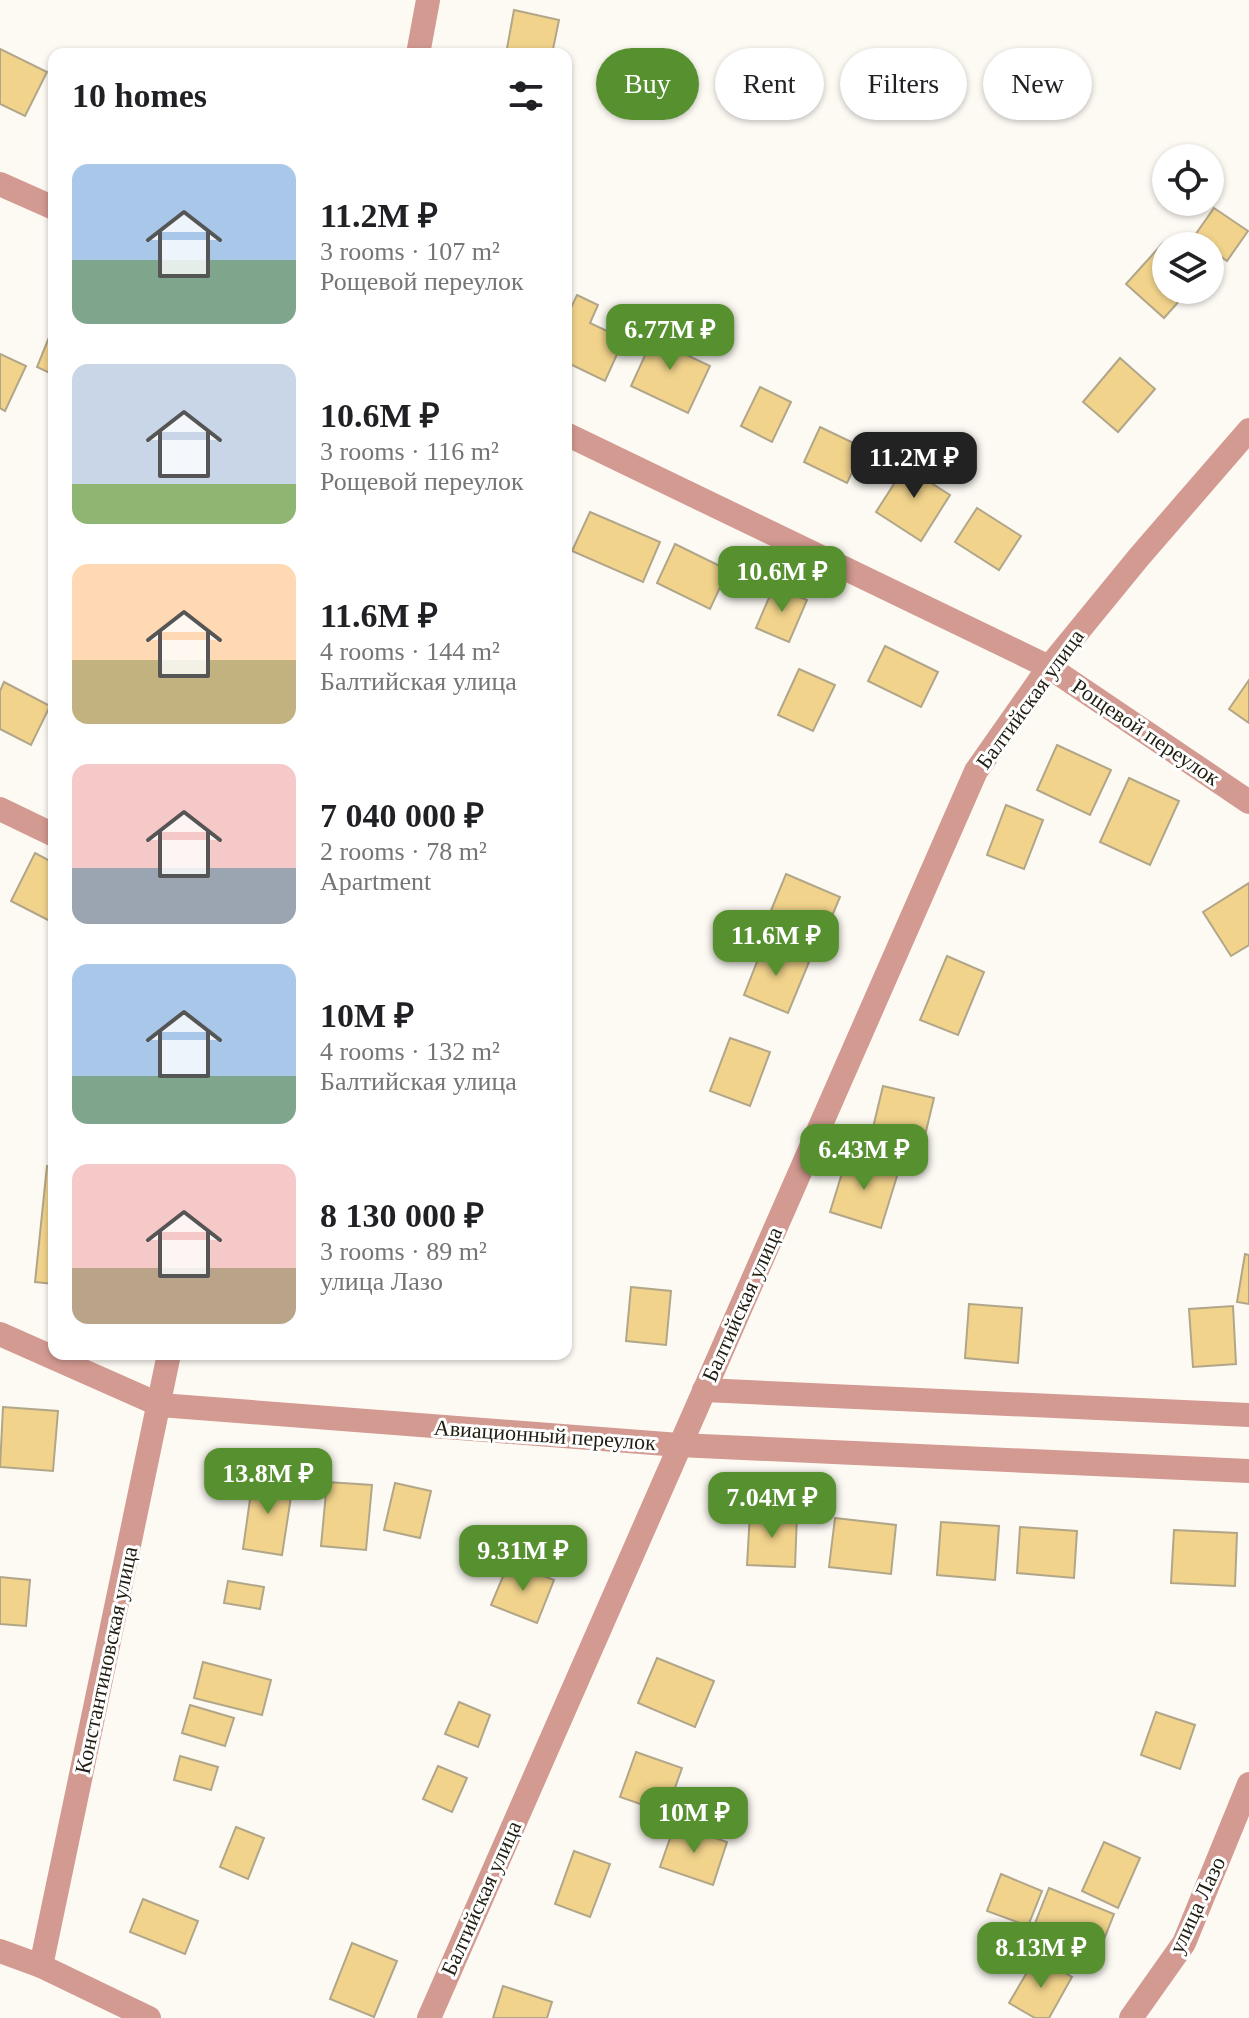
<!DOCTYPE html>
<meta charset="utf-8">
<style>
body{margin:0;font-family:"Times New Roman",serif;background:#f2f2f2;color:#202124;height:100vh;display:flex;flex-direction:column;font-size:30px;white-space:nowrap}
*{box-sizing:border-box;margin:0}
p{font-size:26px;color:#757577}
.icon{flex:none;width:44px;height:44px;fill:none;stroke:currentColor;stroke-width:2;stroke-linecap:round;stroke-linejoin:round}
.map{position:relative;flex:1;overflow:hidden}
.sheet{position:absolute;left:48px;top:48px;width:524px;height:1312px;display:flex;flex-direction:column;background:#fff;border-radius:16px;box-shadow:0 2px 6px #0004}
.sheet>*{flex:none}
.banner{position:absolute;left:596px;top:48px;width:532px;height:72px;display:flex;gap:16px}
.tools{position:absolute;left:1152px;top:144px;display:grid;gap:16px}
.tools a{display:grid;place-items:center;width:72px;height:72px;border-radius:50%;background:#fff;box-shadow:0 2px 6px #0004;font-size:40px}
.price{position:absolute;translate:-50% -68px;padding:0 18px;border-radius:16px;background:#57912f;color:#fff;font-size:26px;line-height:52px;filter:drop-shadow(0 2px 4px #0008)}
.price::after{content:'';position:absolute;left:50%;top:48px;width:24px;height:18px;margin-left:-12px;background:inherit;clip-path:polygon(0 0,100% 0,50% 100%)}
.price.current{background:#222;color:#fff}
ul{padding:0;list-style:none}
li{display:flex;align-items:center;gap:24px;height:200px;padding:0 24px}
li span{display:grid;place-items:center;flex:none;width:224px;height:160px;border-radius:16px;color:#555}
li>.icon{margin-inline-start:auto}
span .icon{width:96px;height:96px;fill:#fffc;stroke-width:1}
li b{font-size:34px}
h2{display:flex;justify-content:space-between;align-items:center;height:96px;padding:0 24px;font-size:34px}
.tag{padding:0 28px;border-radius:36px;background:#fff;box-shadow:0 2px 6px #0004;font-size:28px;line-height:72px}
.tag.current{background:#57912f;color:#fff}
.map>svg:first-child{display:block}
</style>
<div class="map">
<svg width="1249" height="2018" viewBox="0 0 1249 2018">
<rect width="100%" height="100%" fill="#fdfaf4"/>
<g fill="#f1d38c" stroke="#b2a689" stroke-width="2">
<path d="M514,10l45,10 -7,34h-46z"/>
<path d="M0,49l47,23 -22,44 -25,-12z"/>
<path d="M1214,208l34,23 -21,30 -17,-12v-3h-5l-12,-8z"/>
<path d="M1163,243l3,3v44h23l-25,28 -38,-34z"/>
<path d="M577,295l21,10 -8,18 34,16 -19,42 -39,-19v-44z"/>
<path d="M54,325v50l-17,-8z"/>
<path d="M658,327l23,11 -5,12 34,16 -22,47 -57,-27z"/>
<path d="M0,354l26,12 -21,45 -5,-3z"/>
<path d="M1120,358l35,31 -37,43 -35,-30z"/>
<path d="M760,387l31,15 -19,40 -31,-16z"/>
<path d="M820,427l44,21 -17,35 -43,-21z"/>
<path d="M912,456l19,12 -6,11 25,16 -29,46 -45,-29z"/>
<path d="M977,508l44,28 -22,34 -44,-28z"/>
<path d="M590,512l70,30 -17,40 -71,-31z"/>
<path d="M675,544l53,26 -18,39 -53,-26z"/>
<path d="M774,586l33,14 -18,42 -33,-14z"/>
<path d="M885,646l53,26 -17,35 -53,-26z"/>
<path d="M799,669l36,16 -22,46 -35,-16z"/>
<path d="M1249,680v43l-20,-14z"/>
<path d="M4,682l46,24 -19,39 -31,-16v-38z"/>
<path d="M1057,745l54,25 -21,45 -53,-25z"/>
<path d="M1129,778l50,23 -29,64 -50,-23z"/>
<path d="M1006,805l37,15 -19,49 -37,-14z"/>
<path d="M35,853l19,10v60l-43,-22z"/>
<path d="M786,874l54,23 -16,38 -54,-22z"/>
<path d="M1249,883v62l-18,11 -28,-44z"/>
<path d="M764,944l45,18 -21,51 -44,-18z"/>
<path d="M947,956l37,16 -26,63 -38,-15z"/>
<path d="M730,1038l40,14 -20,54 -40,-15z"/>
<path d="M883,1086l51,12 -12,50 -51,-12z"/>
<path d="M847,1157l51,16 -17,55 -51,-16z"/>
<path d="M47,1166l7,1v117l-19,-2z"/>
<path d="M1245,1254l4,1v49l-12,-2z"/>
<path d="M631,1287l40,4 -5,54 -40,-4z"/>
<path d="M969,1304l53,4 -4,55 -53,-5z"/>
<path d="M1233,1306l3,58 -43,3 -4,-58z"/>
<path d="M3,1407l55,4 -5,60 -53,-4z"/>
<path d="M253,1478l40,6 -11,71 -39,-6z"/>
<path d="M327,1482l45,3 -6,65 -45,-4z"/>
<path d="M395,1483l36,8 -11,47 -36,-8z"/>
<path d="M750,1513l47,2 -2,52 -48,-2z"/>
<path d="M835,1518l61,7 -5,49 -62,-7z"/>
<path d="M941,1522l58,4 -4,54 -58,-5z"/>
<path d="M1020,1527l57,4 -3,47 -57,-5z"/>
<path d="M1174,1530l63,3 -2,53 -64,-3z"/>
<path d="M509,1562l45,18 -17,43 -46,-18z"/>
<path d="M0,1577l30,3 -4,46 -26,-2z"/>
<path d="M228,1581l36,6 -4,22 -36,-6z"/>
<path d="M657,1658l57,23 -19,46 -57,-24z"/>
<path d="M203,1662l68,18 -9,35 -68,-17z"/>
<path d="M459,1702l31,13 -12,32 -33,-13z"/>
<path d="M190,1705l44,13 -9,28 -43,-13z"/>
<path d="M1156,1712l39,13 -15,44 -39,-14z"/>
<path d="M636,1752l46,16 -16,45 -46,-16z"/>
<path d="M180,1756l38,11 -7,23 -37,-10z"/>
<path d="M438,1766l29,12 -15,34 -29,-13z"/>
<path d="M675,1824l52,18 -14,43 -53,-18z"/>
<path d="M236,1827l28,11 -16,41 -28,-12z"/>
<path d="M1104,1842l36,16 -22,50 -36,-17z"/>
<path d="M574,1851l36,13 -20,53 -35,-13z"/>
<path d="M1001,1874l41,17 -14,35 -41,-15z"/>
<path d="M1049,1888l65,26 -17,43 -65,-26z"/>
<path d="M143,1899l55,22 -13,33 -55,-22z"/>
<path d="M352,1943l45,18 -23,56 -44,-18z"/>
<path d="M1036,1957l36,20 -23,41h-14l-26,-15z"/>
<path d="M503,1986l49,16 -5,16h-54z"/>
</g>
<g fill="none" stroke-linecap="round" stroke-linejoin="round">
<g stroke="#d39a91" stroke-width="24">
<path d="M418,54l10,-54"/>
<path d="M0,184l54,24"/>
<path d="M566,434l483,233 200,135"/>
<path d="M0,809l54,26"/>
<path d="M0,1334l160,71 519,40 570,26"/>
<path d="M704,1390l545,25"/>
<path d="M0,1951l41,15 108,52"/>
<path d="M41,1966l128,-612"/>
<path d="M429,2018l547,-1247 73,-104 90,-110 110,-127"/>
<path d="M1131,2018l53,-75 65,-159"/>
</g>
</g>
<g text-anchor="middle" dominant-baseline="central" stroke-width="6" stroke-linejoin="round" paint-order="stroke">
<g font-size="22" fill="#211d11" stroke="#fff">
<text transform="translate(1030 699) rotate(-54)">Балтийская улица</text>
<text transform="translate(1146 732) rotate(34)">Рощевой переулок</text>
<text transform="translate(742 1304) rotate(-66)">Балтийская улица</text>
<text transform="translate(545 1435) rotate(4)">Авиационный переулок</text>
<text transform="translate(106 1660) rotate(-78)">Константиновская улица</text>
<text transform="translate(481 1898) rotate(-66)">Балтийская улица</text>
<text transform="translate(1197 1905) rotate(-65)">улица Лазо</text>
</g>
</g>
</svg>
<div class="tools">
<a><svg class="icon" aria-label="locate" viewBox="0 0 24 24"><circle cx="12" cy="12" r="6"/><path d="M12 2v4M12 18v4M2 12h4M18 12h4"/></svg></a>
<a><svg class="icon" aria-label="layers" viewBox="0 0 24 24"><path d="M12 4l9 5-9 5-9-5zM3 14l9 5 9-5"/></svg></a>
</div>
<b class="price" style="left:670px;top:372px">6.77M ₽</b>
<b class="price current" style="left:914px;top:500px">11.2M ₽</b>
<b class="price" style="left:782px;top:614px">10.6M ₽</b>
<b class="price" style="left:776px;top:978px">11.6M ₽</b>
<b class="price" style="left:864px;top:1192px">6.43M ₽</b>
<b class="price" style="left:268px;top:1516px">13.8M ₽</b>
<b class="price" style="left:772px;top:1540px">7.04M ₽</b>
<b class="price" style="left:523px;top:1593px">9.31M ₽</b>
<b class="price" style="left:694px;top:1855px">10M ₽</b>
<b class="price" style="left:1041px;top:1990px">8.13M ₽</b>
<div class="banner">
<a class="tag current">Buy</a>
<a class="tag">Rent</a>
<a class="tag">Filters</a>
<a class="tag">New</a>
</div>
<section class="sheet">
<h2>10 homes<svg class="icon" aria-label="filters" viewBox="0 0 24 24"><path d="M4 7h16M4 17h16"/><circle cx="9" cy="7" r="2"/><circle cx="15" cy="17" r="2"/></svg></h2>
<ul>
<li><span style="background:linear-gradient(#a9c7e8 60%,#7fa58c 0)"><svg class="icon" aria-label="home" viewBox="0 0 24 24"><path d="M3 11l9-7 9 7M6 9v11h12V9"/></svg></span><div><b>11.2M ₽</b><p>3 rooms · 107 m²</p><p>Рощевой переулок</p></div></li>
<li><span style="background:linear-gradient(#c9d6e8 75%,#8fb573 0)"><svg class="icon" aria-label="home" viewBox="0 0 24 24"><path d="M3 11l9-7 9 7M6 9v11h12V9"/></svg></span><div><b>10.6M ₽</b><p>3 rooms · 116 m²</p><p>Рощевой переулок</p></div></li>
<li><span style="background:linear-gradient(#ffd9b3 60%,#c2b280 0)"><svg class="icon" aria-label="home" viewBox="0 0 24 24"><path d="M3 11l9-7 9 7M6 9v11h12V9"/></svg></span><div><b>11.6M ₽</b><p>4 rooms · 144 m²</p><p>Балтийская улица</p></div></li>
<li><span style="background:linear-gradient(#f6c9c9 65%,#9aa5b1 0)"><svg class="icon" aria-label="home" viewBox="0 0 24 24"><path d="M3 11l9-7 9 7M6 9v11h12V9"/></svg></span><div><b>7 040 000 ₽</b><p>2 rooms · 78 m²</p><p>Apartment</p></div></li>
<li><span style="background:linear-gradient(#a9c7e8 70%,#7fa58c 0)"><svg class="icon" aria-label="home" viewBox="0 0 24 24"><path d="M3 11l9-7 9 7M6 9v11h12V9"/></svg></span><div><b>10M ₽</b><p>4 rooms · 132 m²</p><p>Балтийская улица</p></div></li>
<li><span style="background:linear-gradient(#f6c9c9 65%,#b9a48a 0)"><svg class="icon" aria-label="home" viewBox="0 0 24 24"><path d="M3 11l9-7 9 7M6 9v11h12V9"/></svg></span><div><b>8 130 000 ₽</b><p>3 rooms · 89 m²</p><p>улица Лазо</p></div></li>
</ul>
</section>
</div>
